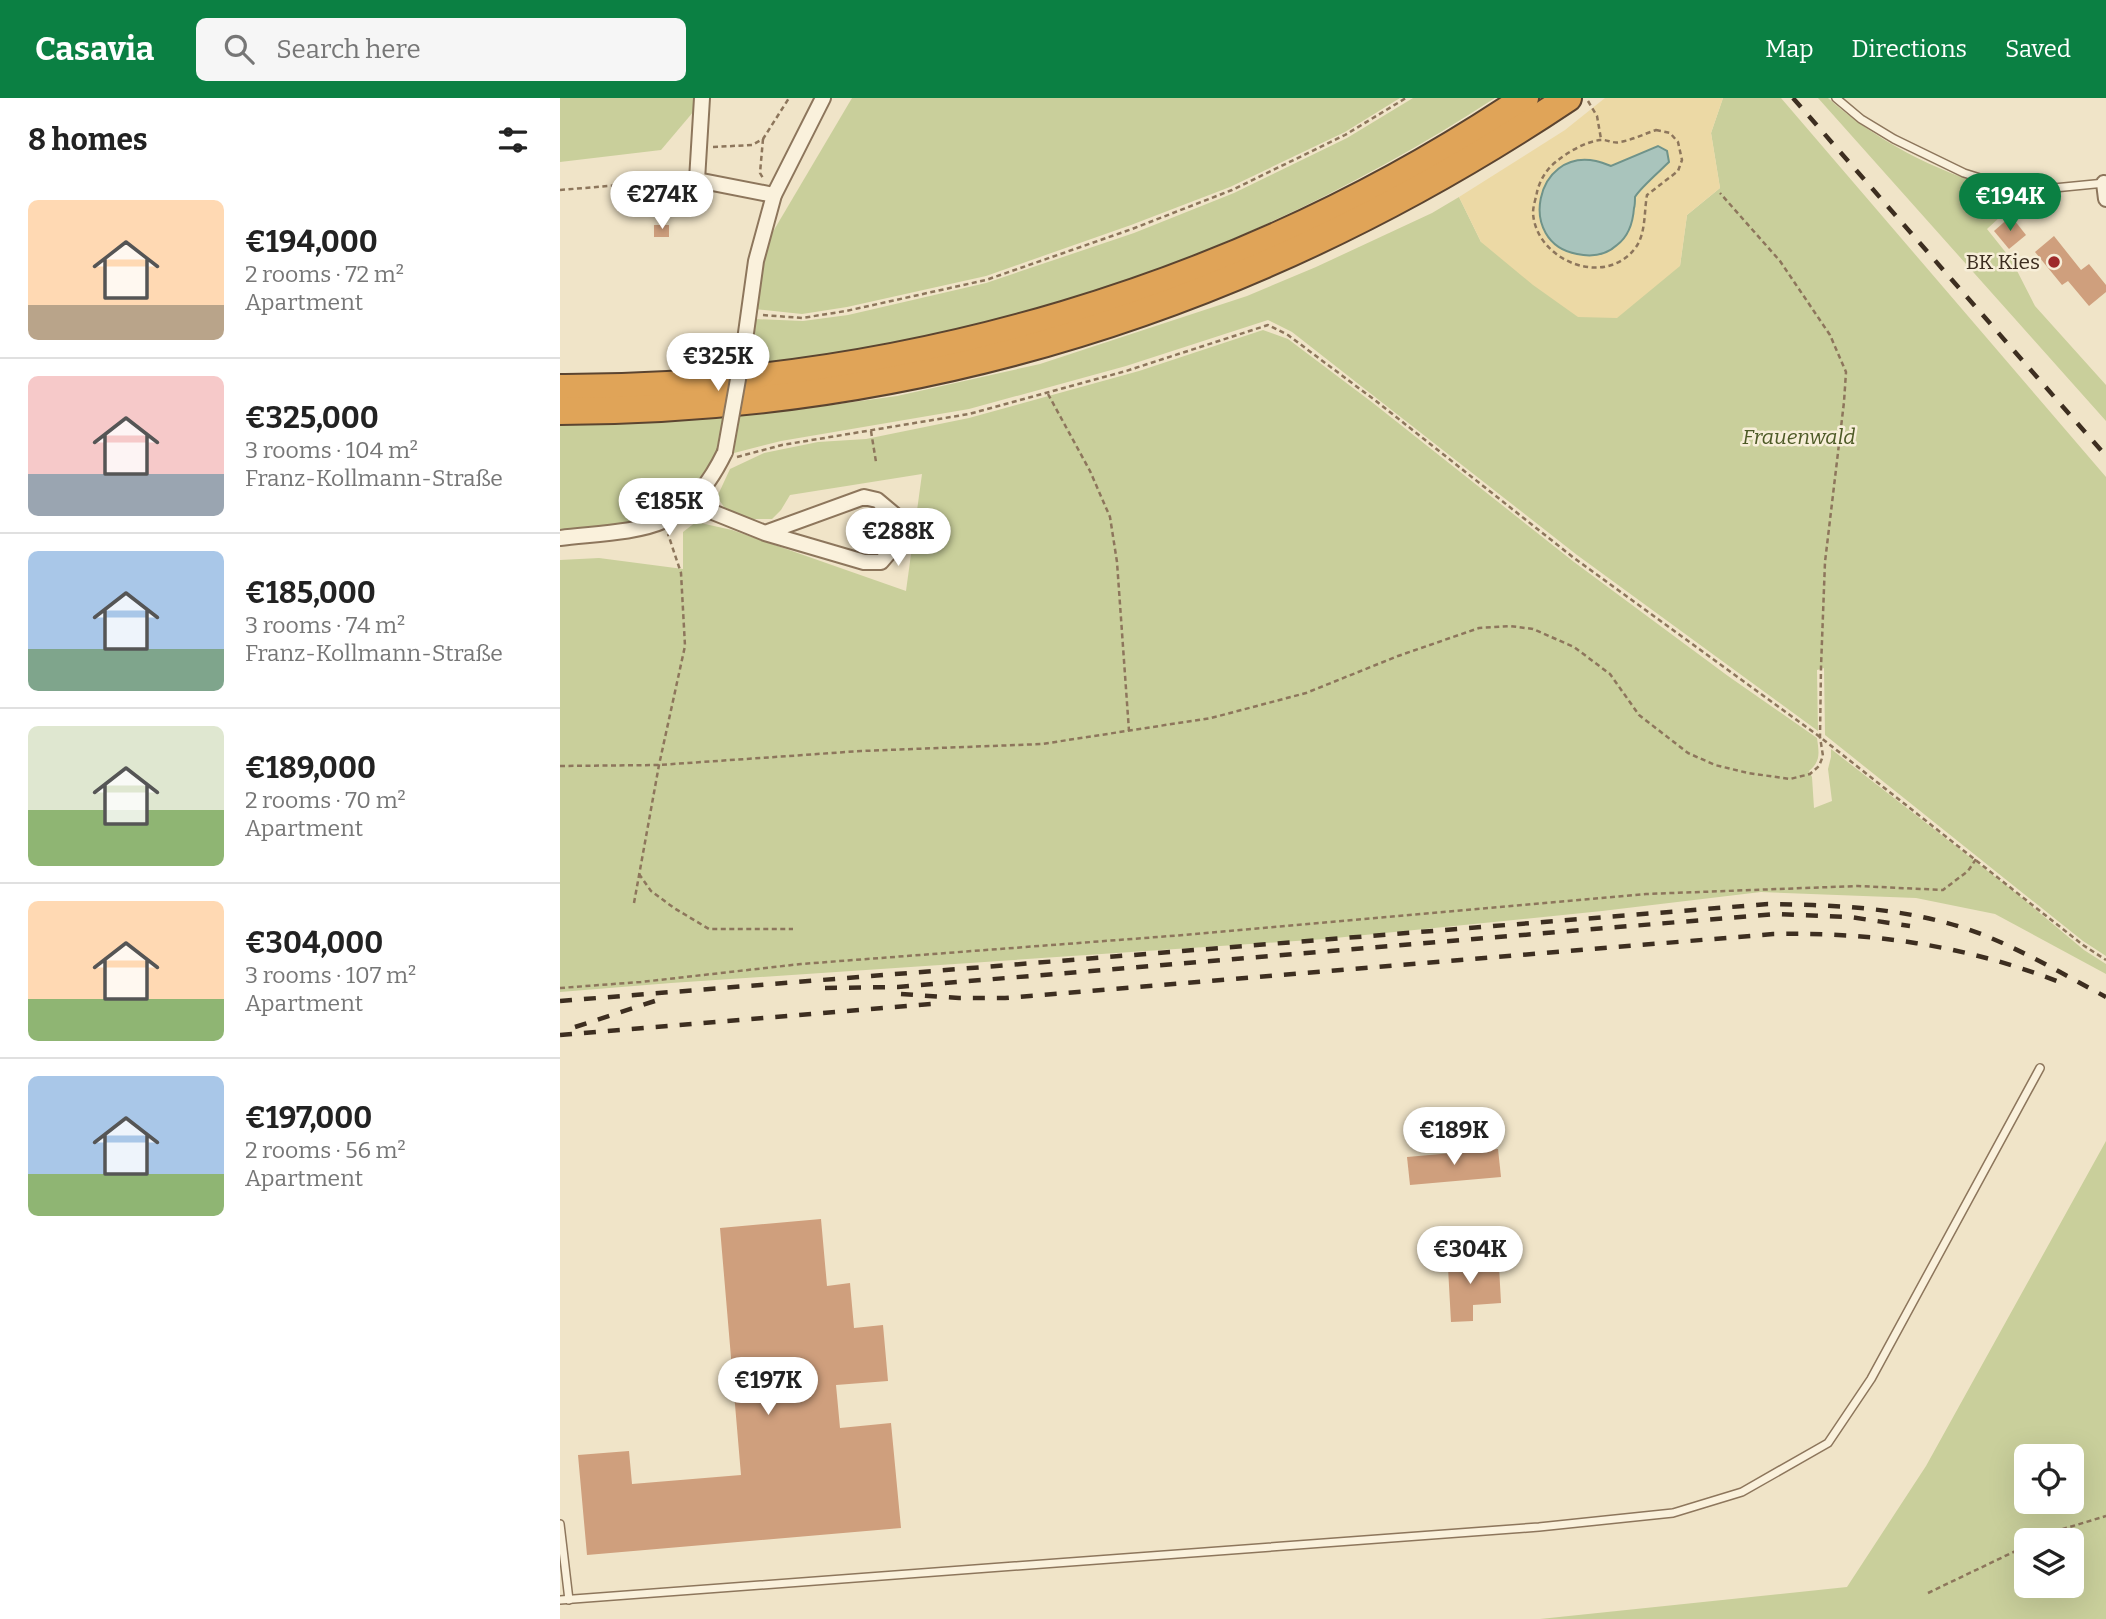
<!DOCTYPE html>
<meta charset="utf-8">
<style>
body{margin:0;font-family:Bitter,serif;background:#f6f6f6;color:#222;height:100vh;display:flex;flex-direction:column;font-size:26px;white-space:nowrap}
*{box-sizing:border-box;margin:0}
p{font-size:23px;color:#767676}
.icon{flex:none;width:38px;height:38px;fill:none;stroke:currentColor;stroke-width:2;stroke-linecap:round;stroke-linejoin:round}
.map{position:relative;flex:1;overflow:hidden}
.sheet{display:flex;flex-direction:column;background:#fff;width:560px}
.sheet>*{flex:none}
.tools{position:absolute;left:1454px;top:1346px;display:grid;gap:14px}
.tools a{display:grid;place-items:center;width:70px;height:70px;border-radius:10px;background:#fff;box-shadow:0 7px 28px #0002;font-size:35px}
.price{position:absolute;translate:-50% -60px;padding:0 16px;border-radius:24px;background:#fff;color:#222;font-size:23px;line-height:46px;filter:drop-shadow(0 2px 4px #0008)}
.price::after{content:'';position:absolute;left:50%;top:42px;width:21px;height:16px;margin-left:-10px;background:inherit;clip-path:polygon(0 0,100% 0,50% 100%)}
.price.selected{background:#0b8043;color:#fff}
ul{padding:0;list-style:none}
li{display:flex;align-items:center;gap:21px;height:175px;padding:0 28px}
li+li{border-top:2px solid #e0e0e0}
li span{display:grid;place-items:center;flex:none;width:196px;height:140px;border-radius:10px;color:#555}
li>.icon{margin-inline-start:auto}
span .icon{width:84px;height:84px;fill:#fffc;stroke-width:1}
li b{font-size:30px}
h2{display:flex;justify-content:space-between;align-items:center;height:84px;padding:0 28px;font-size:30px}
header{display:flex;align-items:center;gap:42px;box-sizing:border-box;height:98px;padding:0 35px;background:#0b8043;color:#fff}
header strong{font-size:33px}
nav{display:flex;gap:38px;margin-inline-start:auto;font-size:24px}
.search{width:490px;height:63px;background:#f6f6f6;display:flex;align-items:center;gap:18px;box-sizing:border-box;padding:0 24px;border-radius:10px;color:#767676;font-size:26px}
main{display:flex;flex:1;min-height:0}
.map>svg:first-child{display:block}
</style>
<header>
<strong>Casavia</strong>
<div class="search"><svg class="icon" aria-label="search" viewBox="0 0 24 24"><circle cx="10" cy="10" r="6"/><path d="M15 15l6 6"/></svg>Search here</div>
<nav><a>Map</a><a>Directions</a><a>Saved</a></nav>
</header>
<main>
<section class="sheet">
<h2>8 homes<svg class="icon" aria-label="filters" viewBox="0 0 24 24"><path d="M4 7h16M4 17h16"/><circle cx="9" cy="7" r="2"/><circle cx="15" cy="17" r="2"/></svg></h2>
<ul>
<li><span style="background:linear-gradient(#ffd9b3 75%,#b9a48a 0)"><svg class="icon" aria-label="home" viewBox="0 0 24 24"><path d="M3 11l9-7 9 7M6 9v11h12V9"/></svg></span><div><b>€194,000</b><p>2 rooms · 72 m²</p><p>Apartment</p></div></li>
<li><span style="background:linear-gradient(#f6c9c9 70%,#9aa5b1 0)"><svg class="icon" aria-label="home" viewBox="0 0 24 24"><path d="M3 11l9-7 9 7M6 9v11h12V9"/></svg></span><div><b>€325,000</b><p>3 rooms · 104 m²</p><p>Franz-Kollmann-Straße</p></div></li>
<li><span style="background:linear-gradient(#a9c7e8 70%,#7fa58c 0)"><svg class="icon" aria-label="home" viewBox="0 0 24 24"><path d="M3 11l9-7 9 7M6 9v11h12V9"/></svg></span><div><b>€185,000</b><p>3 rooms · 74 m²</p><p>Franz-Kollmann-Straße</p></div></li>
<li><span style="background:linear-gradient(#dfe7d0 60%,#8fb573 0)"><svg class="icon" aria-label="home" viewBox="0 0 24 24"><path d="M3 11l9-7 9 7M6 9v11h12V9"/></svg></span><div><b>€189,000</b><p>2 rooms · 70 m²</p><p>Apartment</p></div></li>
<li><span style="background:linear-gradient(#ffd9b3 70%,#8fb573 0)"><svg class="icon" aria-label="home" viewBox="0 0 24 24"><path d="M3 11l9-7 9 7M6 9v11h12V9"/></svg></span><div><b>€304,000</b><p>3 rooms · 107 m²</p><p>Apartment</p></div></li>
<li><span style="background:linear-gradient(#a9c7e8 70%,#8fb573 0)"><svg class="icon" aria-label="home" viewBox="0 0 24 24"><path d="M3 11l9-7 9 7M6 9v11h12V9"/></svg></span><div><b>€197,000</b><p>2 rooms · 56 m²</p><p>Apartment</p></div></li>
</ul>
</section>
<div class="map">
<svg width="1546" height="1521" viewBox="0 0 1546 1521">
<rect width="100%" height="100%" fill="#f0e4c8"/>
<g fill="#c9cf9b" fill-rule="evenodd">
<path d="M0,0h145l-44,52 -101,12z"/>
<path d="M292,0h548l-55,34 -115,55 -99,38 -145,51 -139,31 -45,7 -48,-5 8,-45 9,-29z"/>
<path d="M853,0h82c-224,146 -481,242 -748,266l8,-45 48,2 45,-6 138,-32 148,-50 100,-40 113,-55z"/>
<path d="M1163,0h58l325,379v479l-23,-15 -258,-206 -1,-67 -7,2 1,61 -241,-176 -285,-223 -24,-12 -142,46 -157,43 -188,32 -47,12 5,-40 70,-5 88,-12 143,-32 207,-68 69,-29 116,-54 27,-16 22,45 199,24 7,-51 33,-27 -9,-55z"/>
<path d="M1258,0h10c47,42 107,73 167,90l5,29 -13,12 24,30 24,47 71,79v36z"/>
<path d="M703,232l25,9 85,64 201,159 154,114 89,62c2,15 4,23 -8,33l3,6 2,31 18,-7 -4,-32 3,-12v-8l185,144 68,57 22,14v10l-111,-60 -79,-16 -155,-6 -159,19 -277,28 -654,44 -111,9v-432l39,-2 84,11v-37l13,-10 36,8 174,61 16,-117 -132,21 -9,15 -9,9h-20l-25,-8 -10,-14 13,-28 34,-16 54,-11 48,-3 103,-21 170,-47z"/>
<path d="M164,315l-8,41 -31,45 -22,15 -40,12 -63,5v-107l45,-1z"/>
<path d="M1546,1043v478h-566l307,-32 79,-121zM1466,1358h46v46h-46zM1466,1442h46v46h-46z"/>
</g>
<path fill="#ecd9a5" d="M1045,0h118l-12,35 9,55 -33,27 -7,51 -63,52 -39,-1 -45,-32 -52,-43 -22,-45 106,-67z"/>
<path fill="#a9c4bc" stroke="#6f938a" stroke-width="2" d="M1098,48l9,5 2,11c-8,8 -30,27 -34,35 0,2 0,9 -1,11 -1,14 -5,28 -17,37 -11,10 -26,12 -40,9 -61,-11 -42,-106 19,-93 5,1 10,3 15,5z"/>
<g fill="#cf9f7d">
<path d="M1451,118l15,19 -17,14 -15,-18z"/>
<rect x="94" y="127" width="15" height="12"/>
<path d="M1494,138l27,34 8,-6 17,21v7l-17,14 -21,-25 -6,4 -27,-33z"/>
<path d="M938,1051l3,28 -91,8 -3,-28z"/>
<path d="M261,1121l6,67 23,-3 4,45 29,-3 5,56 -52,4 4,43 51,-5 10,105 -314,27 -9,-100 51,-4 3,33 109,-9 -21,-247z"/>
<path d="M907,1150l2,20 30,-2 2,37 -28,2v16l-22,1 -4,-73z"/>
</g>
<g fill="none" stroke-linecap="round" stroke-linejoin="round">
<g stroke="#8d765c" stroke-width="10">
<g id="lane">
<path d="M1276,0l25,21 33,20 70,34 32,10 31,5h27l51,-5"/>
<path d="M0,1426l9,76"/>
<path d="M0,1502l979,-73 134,-14 69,-21 86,-49 43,-64 169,-311"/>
</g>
</g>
<g stroke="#8d765c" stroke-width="18">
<g id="street">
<path d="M137,82l5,-82"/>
<path d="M86,85l51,-3 77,15"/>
<path d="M1544,85l2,16"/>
<path d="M185,242l11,-79 18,-66 49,-97"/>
<path d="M130,405l75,30 99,29h17l18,-21 -3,-25 -19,-16 -13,-3 -99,36"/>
<path d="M0,440c30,-4 77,-5 103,-17 29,-13 49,-42 62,-69"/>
</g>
</g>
<g stroke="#5b4430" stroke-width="30">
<g id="highway">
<path d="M0,290c340,1 683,-100 965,-290"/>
<path d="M0,313c367,-1 703,-109 1008,-313"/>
</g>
</g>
<g stroke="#8d765c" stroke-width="2.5" stroke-dasharray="5 3.5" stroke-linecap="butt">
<path d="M1028,3l9,15 4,23"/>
<path d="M1096,32l14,3 8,9 4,18 -4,11 -31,24c-3,16 -1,38 -11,52 -30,42 -100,14 -103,-34 0,-7 3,-15 4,-21 3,-12 10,-24 20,-31 11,-9 28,-19 43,-21 7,-1 13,4 20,2 12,-2 24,-8 36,-12z"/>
<path d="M203,41l-3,34 4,7"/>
<path d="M153,49l39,-2 11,-6 26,-41"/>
<path d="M0,92l72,-6"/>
<path d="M203,217l39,3 44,-7 140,-31 146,-51 100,-39 113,-55 61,-37"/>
<path d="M488,296l42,77 20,46 7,45 12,169"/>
<path d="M311,333l5,31"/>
<path d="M177,359l45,-12 187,-31 157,-43 142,-46 20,10 88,66 198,157 246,179 263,208 23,15"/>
<path d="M0,668l99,-1 202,-14 181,-7 169,-26 95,-25 92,-37 81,-28 31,-2 23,3 41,18 36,27 29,41 49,38 27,12 33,8 42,6 20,-5 9,-8 4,-10 -3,-19 1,-70 4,-105 19,-160 2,-30 -16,-37 -50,-74 -60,-68"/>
<path d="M79,776l12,17 23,17 35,21h84"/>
<path d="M74,805l25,-138 26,-119 -4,-73 -13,-39"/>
<path d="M0,890l81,-6 160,-18 383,-29 462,-41 212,-8 85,4 25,-19 8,-12"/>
<path d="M1479,1442l24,-11 43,-13"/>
<path d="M1368,1495l98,-47"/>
</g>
<use href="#lane" stroke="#faf1dc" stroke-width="7"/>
<use href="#street" stroke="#faf1dc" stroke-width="14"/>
<use href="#highway" stroke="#e0a458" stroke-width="26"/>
<g stroke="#3d2e20" stroke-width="4.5" stroke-dasharray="12 12" stroke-linecap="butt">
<path d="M1233,0l313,358"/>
<path d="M265,890l73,-1 877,-73 75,3 60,9"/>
<path d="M341,896l58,4h46l768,-64c103,-2 197,12 294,51"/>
<path d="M0,903l1208,-97c72,1 145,4 213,30 43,17 84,41 125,63"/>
<path d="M15,929l86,-28"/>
<path d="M0,937l372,-31"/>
</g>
<g stroke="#8d765c" stroke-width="18" stroke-linecap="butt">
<path id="street-bridge" d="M165,354l20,-112"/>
</g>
<use href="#street-bridge" stroke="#faf1dc" stroke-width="14"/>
</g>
<circle fill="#9e2a2b" stroke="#f7eed8" stroke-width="2.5" cx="1494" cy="164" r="7"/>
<g text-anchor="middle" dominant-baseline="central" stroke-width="5" stroke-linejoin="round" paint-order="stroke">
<g font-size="21" fill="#3d2e20" stroke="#f7eed8" text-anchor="end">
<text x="1480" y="164">BK Kies</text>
</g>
<g font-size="21" font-style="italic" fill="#4d5a26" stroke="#f7eed8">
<text x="1239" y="339">Frauenwald</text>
</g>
</g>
</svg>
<div class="tools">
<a><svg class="icon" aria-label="locate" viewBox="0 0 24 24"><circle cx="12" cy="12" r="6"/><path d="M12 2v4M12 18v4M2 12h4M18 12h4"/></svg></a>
<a><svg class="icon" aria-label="layers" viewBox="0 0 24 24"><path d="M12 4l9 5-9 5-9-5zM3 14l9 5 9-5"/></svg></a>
</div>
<b class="price" style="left:102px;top:133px">€274K</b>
<b class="price selected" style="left:1450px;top:135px">€194K</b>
<b class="price" style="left:158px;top:295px">€325K</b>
<b class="price" style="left:109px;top:440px">€185K</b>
<b class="price" style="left:338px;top:470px">€288K</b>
<b class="price" style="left:894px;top:1069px">€189K</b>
<b class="price" style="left:910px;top:1188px">€304K</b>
<b class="price" style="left:208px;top:1319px">€197K</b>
</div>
</main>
